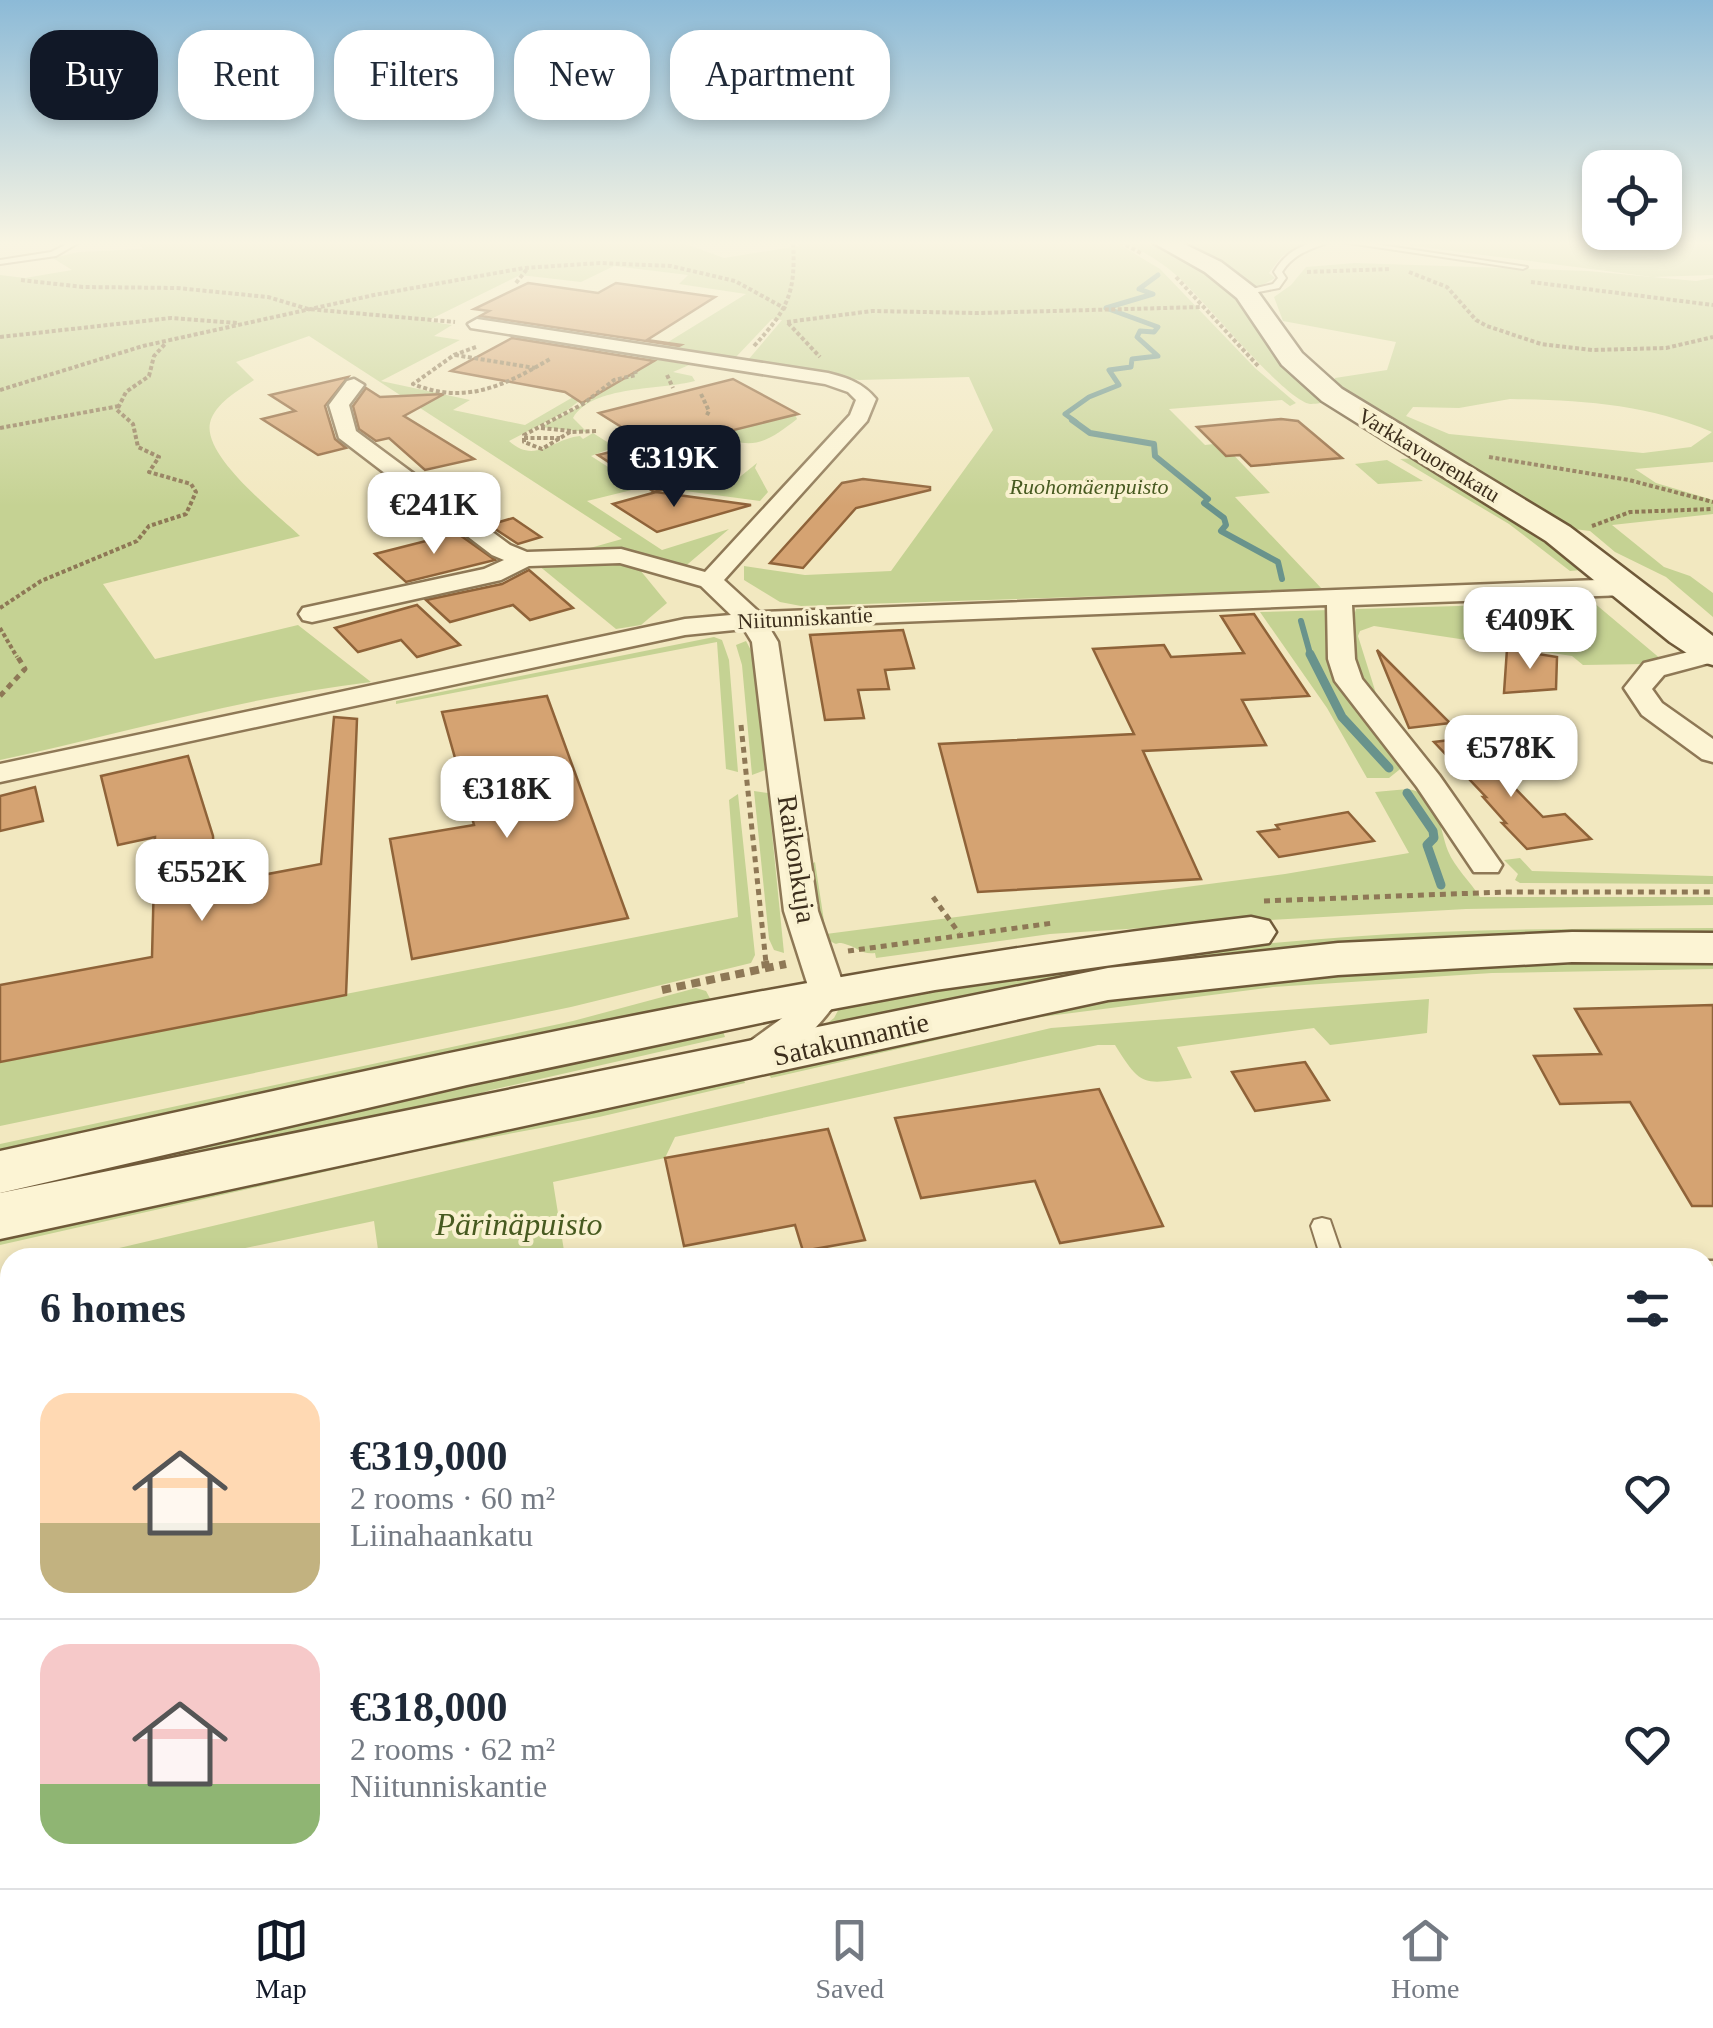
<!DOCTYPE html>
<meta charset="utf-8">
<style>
body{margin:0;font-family:Georgia,serif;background:#f2f2f3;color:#1f2937;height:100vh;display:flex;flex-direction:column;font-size:38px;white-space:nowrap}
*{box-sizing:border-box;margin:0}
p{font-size:32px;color:#747a83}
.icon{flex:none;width:55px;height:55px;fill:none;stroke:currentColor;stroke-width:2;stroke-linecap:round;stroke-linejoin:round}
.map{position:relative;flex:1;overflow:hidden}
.side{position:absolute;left:0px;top:1248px;width:1715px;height:642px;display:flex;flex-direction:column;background:#fff;border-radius:30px 30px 0 0;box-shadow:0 5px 15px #0003}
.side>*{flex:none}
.top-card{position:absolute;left:30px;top:30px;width:1000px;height:90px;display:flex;gap:20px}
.fabs{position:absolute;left:1582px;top:150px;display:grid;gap:20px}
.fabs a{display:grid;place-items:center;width:100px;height:100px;border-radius:20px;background:#fff;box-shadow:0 5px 15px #0003;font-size:50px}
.price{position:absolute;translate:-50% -85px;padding:0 22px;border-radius:20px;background:#fff;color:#222;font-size:32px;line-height:65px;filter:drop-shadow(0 2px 5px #0008)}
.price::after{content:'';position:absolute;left:50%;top:60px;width:30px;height:22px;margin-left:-15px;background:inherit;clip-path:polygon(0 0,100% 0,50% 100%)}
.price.active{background:#111827;color:#fff}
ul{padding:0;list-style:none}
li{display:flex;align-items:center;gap:30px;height:250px;padding:0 40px}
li+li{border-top:2px solid #e0e1e3}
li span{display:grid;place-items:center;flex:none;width:280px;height:200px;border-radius:30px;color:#555}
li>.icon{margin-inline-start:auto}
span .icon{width:120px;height:120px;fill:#fffc;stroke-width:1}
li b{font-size:42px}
h2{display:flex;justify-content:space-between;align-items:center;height:120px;padding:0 40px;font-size:42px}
.chip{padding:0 35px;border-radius:30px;background:#fff;box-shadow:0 5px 15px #0003;font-size:35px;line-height:90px}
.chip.active{background:#111827;color:#fff}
.tab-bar{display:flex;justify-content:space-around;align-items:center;height:140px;border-top:2px solid #e0e1e3;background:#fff;font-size:28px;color:#747a83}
.tab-bar a{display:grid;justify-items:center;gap:5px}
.tab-bar .active{color:#111827}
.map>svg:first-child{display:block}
</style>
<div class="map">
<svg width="1713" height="1888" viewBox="0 0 1713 1888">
<rect width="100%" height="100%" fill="#f2e8c0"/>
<g fill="#c5d293" fill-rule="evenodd">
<path d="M137,242h543l44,16 75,-12v-4h316l45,27 95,99 41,35 -6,3 -8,-6 -113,9 36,36 17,-2 48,50 -35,4 87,92 -521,17 -21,-4 -36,-22v-14l61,9 86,-4 102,-141 -24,-53 -110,3 -111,-20 34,-40 -10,-1 -37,39 -75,-11 86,-53 -67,-10 9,-9 -74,-9 -33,16 -61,-7 -93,46 25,4 -18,11 26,4 -79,41 89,19 -17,10 72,15 117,-68 47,8 -16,7 19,4 3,5c-33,9 -103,4 -122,37l14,14 -46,-5 45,-24 3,-5 -5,-1 -19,15 -56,29c26,24 45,-3 71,-5l3,3 10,-6 22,14 -24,9 36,23 50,3 19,7 40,-9 21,-17 -2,5 13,24 -8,9 -112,-15 -61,15 75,49 67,-21 -47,40 -62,-19 -30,-2 32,-9 -313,-203 -73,26 18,18c-15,10 -39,23 -44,43 -7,34 66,90 90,113l-197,48 52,75 143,-34 73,57c-126,15 -247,51 -371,78v-485l25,3 47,-8 -19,-12 25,-6 65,-3z"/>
<path d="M1124,242c91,0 149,97 201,160 -2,1 -12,2 -15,2 -28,-6 -107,-106 -134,-129 -16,-14 -33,-24 -52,-33z"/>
<path d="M1176,242h134l-28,14 -13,17 6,5 -20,11z"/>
<path d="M1383,242h330v33l-61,2z"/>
<path d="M1355,263l233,8 108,10 17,-3v184l-78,7 21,14 57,17v14l-101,11 52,42 26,9 23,17v24l-47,-40 -51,-25 -25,-21 -16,-2 -240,-144 1,-7 52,-8 9,-28 -113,-21 -9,-24 17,-12 15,-18zM1510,399c70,1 137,5 202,33l-21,15 -48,6 -194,-19 -43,-18 7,-9 46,1z"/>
<path d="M794,412l3,7c-27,21 -45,34 -78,15z"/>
<path d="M1418,458l143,91 20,21 -11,1 -61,-47 -109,-65z"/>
<path d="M1387,460l36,21 -45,3 -23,-20z"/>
<path d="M602,560l38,10 27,33 -26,22 -25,4 -78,-64z"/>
<path d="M1593,602l69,58 -16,4 -63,1 -11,-9 -198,-30 -14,5 -2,5 20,64 -9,-3 -22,-59 9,-29z"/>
<path d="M1330,610l4,47 70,109 -15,12h-22l-40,-70 -67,-96z"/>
<path d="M714,637l8,3 7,20 9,112 -12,-3 -9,-127 -321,62v-3z"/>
<path d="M746,641l8,15 11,114 -13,5 -10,-110 -6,-20z"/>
<path d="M1408,789c31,5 31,38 40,62 7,17 22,30 32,46h233v8l-247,4 -216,12 -200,13 -174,24 -1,-5c-13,2 -18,-6 -30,-9 -10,-3 -5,3 -15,-3 -19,-10 -18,-56 -21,-75l6,-4 11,72 459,-60 124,-21 -34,-61z"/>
<path d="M754,791l14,2 16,160 -10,-3 -5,-11z"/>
<path d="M738,794l17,161 -4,8 -180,44 -571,119v-64l738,-145 -9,-117z"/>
<path d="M1520,858l12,13 181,5v8l-193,-1 -5,-3 3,-6 -14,-14z"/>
<path d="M1713,928v7l-508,24 -258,42 -126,27 13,-10 7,-13c167,-33 336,-56 506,-68 122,-9 244,-8 366,-9z"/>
<path d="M1553,959h160v10l-221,4 -219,14 -240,31 -262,60 -3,-6 258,-61 244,-33z"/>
<path d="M696,988l10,3 7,13 -713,154v-14l573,-123z"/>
<path d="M1429,999l-2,34 -97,12 -16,-17 -137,19 15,31c-49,6 -50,10 -77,-33h-17l-423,92 -10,21 -112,24 12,75h-186l-5,-36 -171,36h-122l970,-229z"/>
<path d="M722,1028l3,9 -234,53 -44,14 -114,21 -333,74v-12z"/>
<path d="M743,1077l2,6 -146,34 -186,35 -413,93v-14z"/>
<path d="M1349,1880h238l7,8h-237z"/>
</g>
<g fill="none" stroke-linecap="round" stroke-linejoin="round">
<path stroke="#69938c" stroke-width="5" d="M1076,422l-11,-8 24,-17 30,-12 -10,-15 22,-3 1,-8 26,-3 -21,-19 3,-6 14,1 4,-5 -52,-19 47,-14 -14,-5 19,-14"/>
<g stroke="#69938c" stroke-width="6">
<path d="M1072,420l18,13 64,11 1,12 53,43 -4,4 20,15 2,7 -5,6 57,31 4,17"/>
<path d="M1301,621l10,36"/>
</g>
<g stroke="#69938c" stroke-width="9">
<path d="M1310,654l32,63 47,51"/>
<path d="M1407,793l26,38 1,7 -7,7 14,40"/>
</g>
<path stroke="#69938c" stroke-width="15" d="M1546,1880l6,8"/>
</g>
<g fill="#d5a372" stroke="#8f6339" stroke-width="2.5">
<path d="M528,283l70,10 18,-10 99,14 -68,43 34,5 -2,1 -199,-30 9,-5 -15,-2z"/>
<path d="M512,338l142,23 -72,42 -17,-11 -114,-21z"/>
<path d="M348,377l-23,29 10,33 11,9 -28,7 -56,-36 33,-8 -25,-16z"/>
<path d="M733,379l65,35 -101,25 6,4 -19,5 42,25 -72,19 -56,-37 49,-12 -48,-30z"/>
<path d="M366,388l14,9 64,-3 -40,22 70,43 -49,11 -36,-32 -13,3 -17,-12 -6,-23z"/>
<path d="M1281,419l17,2 44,37 -91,8 -11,-11 -14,1 -29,-29z"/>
<path d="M863,479l67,8v3l-74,18 -53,60 -33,-5 72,-80z"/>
<path d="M656,492l95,13 -94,27 -44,-28z"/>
<path d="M513,518l28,19 -23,7 -29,-19z"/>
<path d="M457,533l38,27 -89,22 -31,-28z"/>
<path d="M529,570l44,38 -43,12 -17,-15 -63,17 -24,-22 76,-16z"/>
<path d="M417,605l43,40 -43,12 -16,-17 -43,12 -23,-24z"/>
<path d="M1254,614l55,82 -67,4 24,45 -123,6 58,128 -223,13 -39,-148 195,-10 -41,-85 71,-4 7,12 73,-4 -23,-37z"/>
<path d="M903,630l11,38 -29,2 4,19 -31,1 6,28 -39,2 -15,-85z"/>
<path d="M1507,649l50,8 -1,32 -52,4z"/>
<path d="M1377,650l73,73 -41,5z"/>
<path d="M547,696l81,222 -216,41 -22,-120 84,-14 -32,-113z"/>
<path d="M334,717l23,2 -11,276 -346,67v-77l152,-28 3,-120 -37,8 -17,-69 87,-20 25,80 2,48 106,-20z"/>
<path d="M1466,738l77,79 22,-3 26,25 -64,10 -25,-26h4l-23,-26h3l-52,-55z"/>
<path d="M35,787l8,34 -43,10v-35z"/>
<path d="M1348,812l26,29 -95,16 -21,-25 21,-3 -3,-4z"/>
<path d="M1713,1005v201h-21l-62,-104 -70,2 -26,-48 67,-2 -26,-45z"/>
<path d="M1305,1062l24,38 -74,11 -23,-39z"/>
<path d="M1099,1089l64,137 -103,17 -25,-62 -114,17 -26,-80z"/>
<path d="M828,1129l37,111 -62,11 -8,-26 -111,21 -19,-88z"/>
</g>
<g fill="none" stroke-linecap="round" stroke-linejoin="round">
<g stroke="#8e7856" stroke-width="4">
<g id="lane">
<path d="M71,242h9l-24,14 -56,8v-4l51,-8z"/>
<path d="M1315,242h14c-19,8 -35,11 -47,30l4,6 -7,10 -36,7v-4l30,-7 5,-6 -4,-6c10,-17 22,-25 41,-30z"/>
<path d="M1342,242h19l166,25 -4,2z"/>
<path d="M1322,1218l8,2 13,38h-22l-10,-32 3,-6z"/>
</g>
</g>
<g stroke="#8e7856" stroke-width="5">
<g id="street">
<path d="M477,319l351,54c20,5 35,10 48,26l-9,22 -143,159 35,32 866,-33 13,8 -13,8 -273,10 3,54 7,20 77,96 63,90 -4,7h-24l-57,-85 -82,-106 -7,-22 -1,-54 -558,22 9,15 40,269 27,79c-20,30 -68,89 -107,78l-6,-9 6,-9 54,-39 17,-22 -25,-78 -32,-269 -8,-13 -59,6 -685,147v-18l685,-145 46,-4 -30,-29 -81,-23 -91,3 -28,14 -189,42 -9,-2 -4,-6 4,-6 181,-39 20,-9 -12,-5 -153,-117 -10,-33 18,-24 7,-2 10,6 -15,20 7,26 154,114 17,7 94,-3 84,23 145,-157 6,-15 -8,-8 -23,-8 -354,-56 -3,-4z"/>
<path d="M1713,646v16l-49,13 -12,14 10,14 51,36v23l-11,-3 -60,-44 -18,-27 20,-25z"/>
<rect x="1705" y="1261" width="8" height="34"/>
<path d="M1713,1454v46l-8,3v-46z"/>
<path d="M10,1515v46l-10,3v-46z"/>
<path d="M1112,1880h68l-3,8h-68z"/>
</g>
</g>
<g stroke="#6f5939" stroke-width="5">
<g id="secondary">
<path d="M1152,242h28l41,20 34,26 47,65 40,36 228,138 143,109v29l-14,-4 -29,-19 -124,-101 -224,-140 -40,-36 -45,-67 -32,-26z"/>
<path d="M1251,917l18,4 7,11 -7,11 -334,47 -156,29 -312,66 -467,108v-42c415,-91 828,-186 1251,-234z"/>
<path d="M1572,932l141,1v30l-141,-1 -234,13 -230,25 -1108,239v-46l1108,-225 230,-25z"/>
</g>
</g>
<g stroke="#8e7856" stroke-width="4" stroke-dasharray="4 2.5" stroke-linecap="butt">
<path d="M1120,242l21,11"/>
<path d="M1307,272l83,-3"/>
<path d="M1409,272l38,15 29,33 11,6 54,18 51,6 74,-2 47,-11"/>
<path d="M1176,277l83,90"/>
<path d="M21,280l62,7 94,1 91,9 40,12 147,13"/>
<path d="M1531,282l182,23"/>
<path d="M516,283l11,-14"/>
<path d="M787,322l85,-11 106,2 224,-6"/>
<path d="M788,323l32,34"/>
<path d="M0,337l171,-19 67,5"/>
<path d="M754,346c34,-37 42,-53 39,-104"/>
<path d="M476,347l-22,8 -41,29c52,21 91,2 137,-25"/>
<path d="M455,355l80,13"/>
<path d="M667,375l6,13"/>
<path d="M0,390l143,-44 231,-51 150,-27 76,-5 71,3 64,15 51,28"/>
<path d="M701,394l8,17 -3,6"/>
<path d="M0,428l119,-22"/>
<path d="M541,428l30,3"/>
<path d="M596,431l-26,1 -28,17 -18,-7v-7l59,-31 31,-24 22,-5 -1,-4"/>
<path d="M524,438h36"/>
<path d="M1489,457l140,23 84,22"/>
<path d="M1592,526l38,-14 83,-3"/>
<path d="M0,608l41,-27 96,-40 12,-15 37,-12 10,-22 -5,-8 -42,-12 10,-15 -21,-10 -5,-23 -16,-14 9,-18 23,-16 5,-20 12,-13"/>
<path d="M0,628l17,29"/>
</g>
<g stroke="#8e7856" stroke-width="5" stroke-dasharray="6 5" stroke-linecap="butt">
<path d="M0,696l25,-27 -9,-15"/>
<path d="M741,725l25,238"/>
<path d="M933,897l26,36"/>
<path d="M1264,901l241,-9h208"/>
<path d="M848,951l205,-28"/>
</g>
<g stroke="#8e7856" stroke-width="8" stroke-dasharray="9 6" stroke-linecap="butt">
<path d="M765,961l1,7"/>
<path d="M662,990l124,-26"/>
</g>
<path stroke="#8e7856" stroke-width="10" stroke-dasharray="11 8" stroke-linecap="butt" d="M1429,1880l5,8"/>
<use href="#lane" fill="#fcf4d4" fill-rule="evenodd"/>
<use href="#street" fill="#fcf4d4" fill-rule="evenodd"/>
<use href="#secondary" fill="#fcf4d4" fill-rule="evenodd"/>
</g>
<linearGradient id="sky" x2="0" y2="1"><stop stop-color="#8cbad7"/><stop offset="0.48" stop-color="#f9f5e3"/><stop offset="1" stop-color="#f9f5e3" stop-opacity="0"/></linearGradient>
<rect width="1713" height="506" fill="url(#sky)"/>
<g text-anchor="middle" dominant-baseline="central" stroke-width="8" stroke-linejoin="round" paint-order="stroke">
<g font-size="22" fill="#3c2e1c" stroke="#f9f1d0">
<text transform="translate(1429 455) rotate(31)">Varkkavuorenkatu</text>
<text transform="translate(805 618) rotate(-3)">Niitunniskantie</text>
</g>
<g font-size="22" font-style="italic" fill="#475a20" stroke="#f9f1d0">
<text x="1089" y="486">Ruohomäenpuisto</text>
</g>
<g font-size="28" fill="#3c2e1c" stroke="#f9f1d0">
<text transform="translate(797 859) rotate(81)">Raikonkuja</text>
<text transform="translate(851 1039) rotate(-13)">Satakunnantie</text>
</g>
<g font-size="32" font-style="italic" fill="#475a20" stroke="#f9f1d0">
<text x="519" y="1224">Pärinäpuisto</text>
</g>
</g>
</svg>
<div class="fabs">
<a><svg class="icon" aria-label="locate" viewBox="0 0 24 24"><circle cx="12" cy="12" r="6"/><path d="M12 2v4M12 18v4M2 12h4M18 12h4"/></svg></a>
</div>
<b class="price active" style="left:674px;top:510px">€319K</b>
<b class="price" style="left:434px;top:557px">€241K</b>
<b class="price" style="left:1530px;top:672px">€409K</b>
<b class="price" style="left:1511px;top:800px">€578K</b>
<b class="price" style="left:507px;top:841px">€318K</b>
<b class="price" style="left:202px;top:924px">€552K</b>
<div class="top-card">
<a class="chip active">Buy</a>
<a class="chip">Rent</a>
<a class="chip">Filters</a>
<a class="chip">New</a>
<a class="chip">Apartment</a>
</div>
<section class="side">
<h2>6 homes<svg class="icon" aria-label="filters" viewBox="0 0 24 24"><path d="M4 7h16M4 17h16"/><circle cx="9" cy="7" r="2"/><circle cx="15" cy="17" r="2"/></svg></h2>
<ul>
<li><span style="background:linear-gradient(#ffd9b3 65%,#c2b280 0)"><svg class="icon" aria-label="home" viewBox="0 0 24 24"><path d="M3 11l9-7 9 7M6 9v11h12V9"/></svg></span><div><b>€319,000</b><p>2 rooms · 60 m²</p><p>Liinahaankatu</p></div><svg class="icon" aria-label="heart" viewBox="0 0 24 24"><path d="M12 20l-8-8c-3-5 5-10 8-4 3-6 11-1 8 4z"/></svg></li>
<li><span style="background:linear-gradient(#f6c9c9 70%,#8fb573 0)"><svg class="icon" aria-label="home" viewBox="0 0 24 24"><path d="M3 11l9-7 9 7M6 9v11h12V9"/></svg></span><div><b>€318,000</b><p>2 rooms · 62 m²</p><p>Niitunniskantie</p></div><svg class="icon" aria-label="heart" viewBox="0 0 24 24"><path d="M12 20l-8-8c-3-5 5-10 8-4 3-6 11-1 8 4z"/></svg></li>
</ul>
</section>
</div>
<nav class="tab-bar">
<a class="active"><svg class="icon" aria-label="map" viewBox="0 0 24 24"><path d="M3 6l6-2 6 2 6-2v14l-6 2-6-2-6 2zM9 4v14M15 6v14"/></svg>Map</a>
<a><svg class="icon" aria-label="saved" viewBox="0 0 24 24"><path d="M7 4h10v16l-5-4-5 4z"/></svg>Saved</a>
<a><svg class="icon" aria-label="home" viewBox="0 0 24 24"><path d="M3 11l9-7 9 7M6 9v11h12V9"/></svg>Home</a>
</nav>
